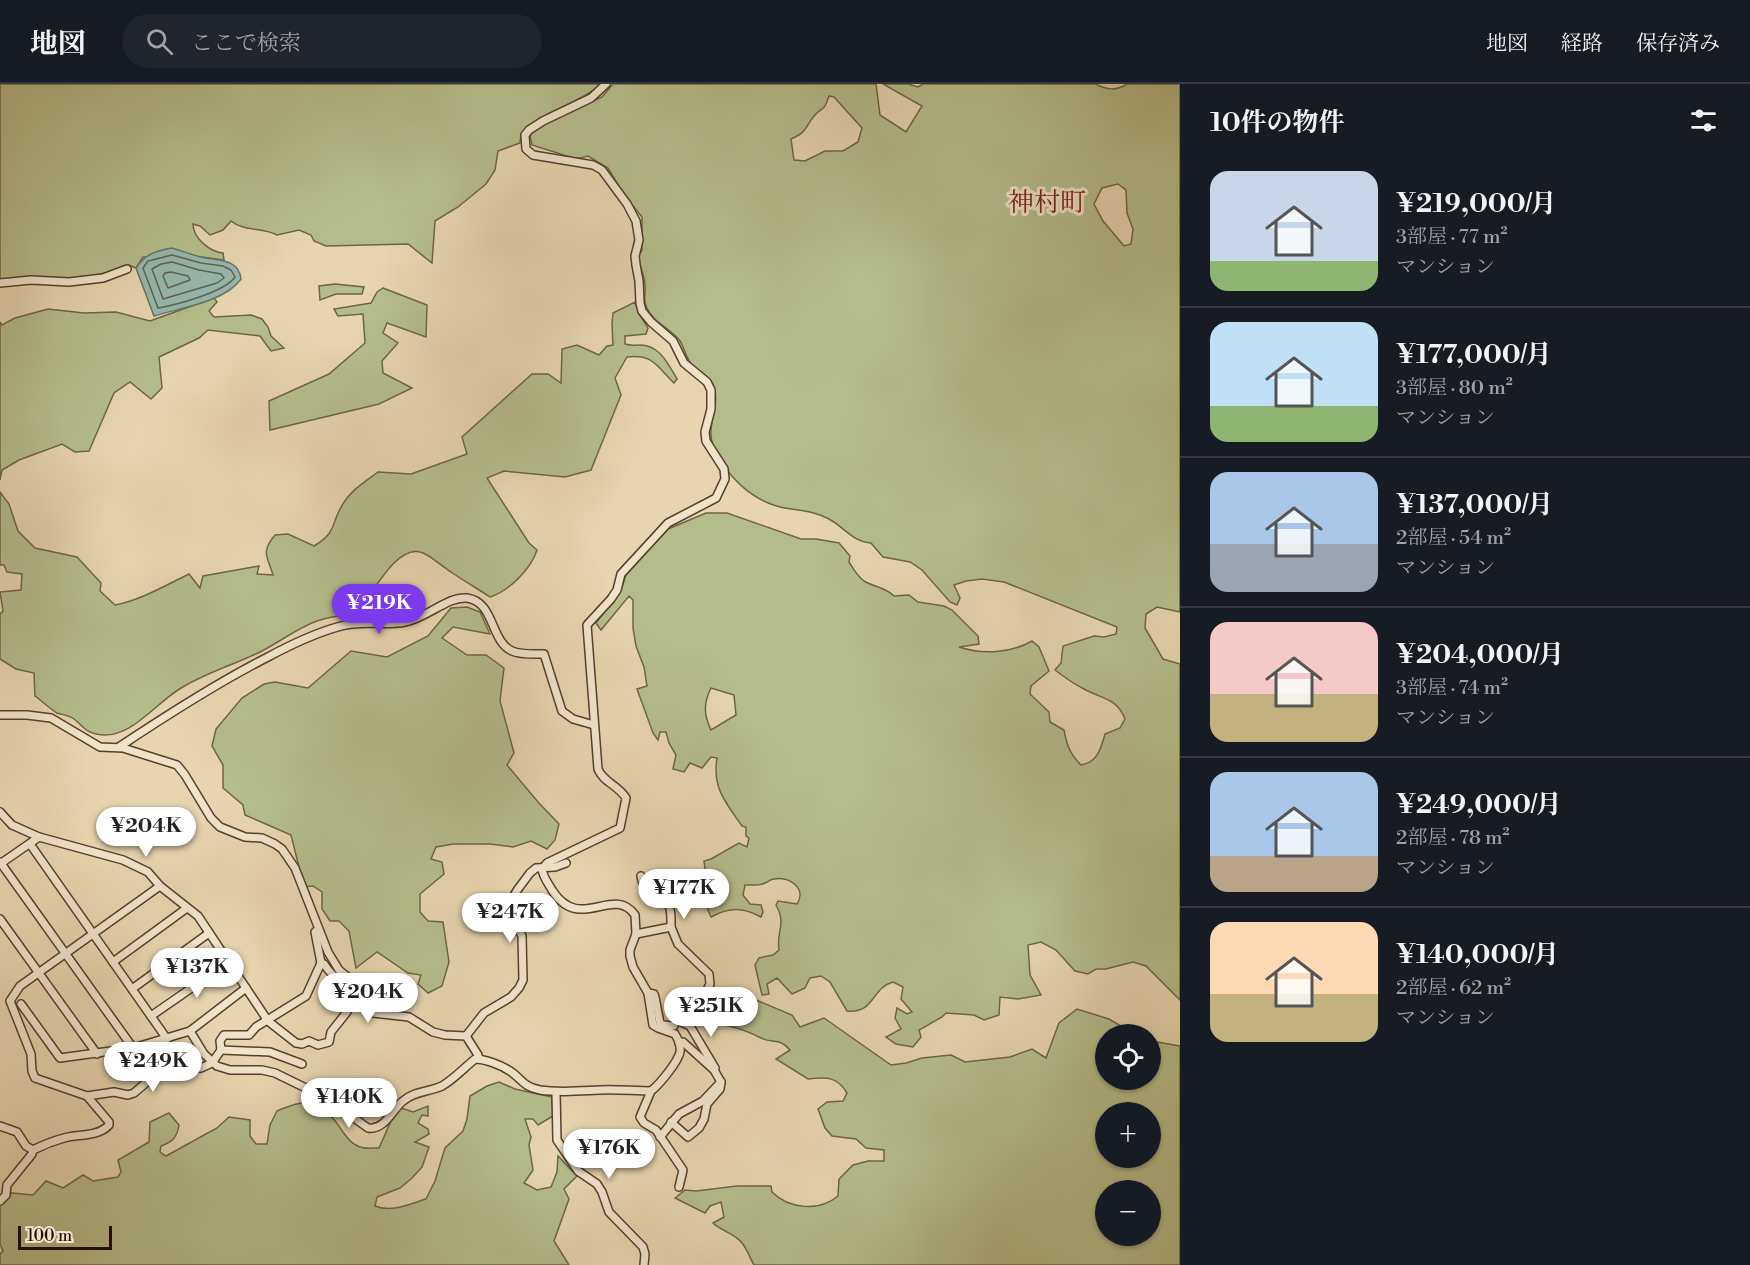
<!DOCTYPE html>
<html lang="ja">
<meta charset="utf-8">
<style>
body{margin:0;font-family:"Libre Bodoni","Noto Serif JP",serif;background:#20242c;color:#f1f3f6;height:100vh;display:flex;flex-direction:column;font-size:22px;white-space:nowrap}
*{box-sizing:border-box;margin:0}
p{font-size:20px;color:#9ea1a6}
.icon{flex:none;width:33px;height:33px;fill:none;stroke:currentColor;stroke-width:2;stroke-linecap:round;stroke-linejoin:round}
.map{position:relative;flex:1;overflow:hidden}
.panel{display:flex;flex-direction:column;background:#171b24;width:570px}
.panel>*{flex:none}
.tools{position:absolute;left:1095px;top:940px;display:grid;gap:12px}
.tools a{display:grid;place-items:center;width:66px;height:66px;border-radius:50%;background:#171b24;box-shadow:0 2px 4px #0004;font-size:30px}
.scale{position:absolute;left:18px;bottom:15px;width:94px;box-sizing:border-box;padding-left:6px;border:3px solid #260f00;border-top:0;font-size:16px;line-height:21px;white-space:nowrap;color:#260f00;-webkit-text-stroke:4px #efe4ca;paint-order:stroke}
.price{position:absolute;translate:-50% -51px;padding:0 14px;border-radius:21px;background:#fff;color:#222;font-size:20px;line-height:39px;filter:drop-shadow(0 2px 3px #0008)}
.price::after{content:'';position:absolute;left:50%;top:36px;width:18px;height:14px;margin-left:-9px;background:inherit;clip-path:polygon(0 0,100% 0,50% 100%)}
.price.active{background:#7c3aed;color:#fff}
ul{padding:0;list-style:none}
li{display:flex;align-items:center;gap:18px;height:150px;padding:0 30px}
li+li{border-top:2px solid #363941}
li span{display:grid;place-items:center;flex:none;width:168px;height:120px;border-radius:18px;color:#555}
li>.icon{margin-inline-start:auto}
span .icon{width:72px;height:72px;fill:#fffc;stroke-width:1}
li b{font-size:26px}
h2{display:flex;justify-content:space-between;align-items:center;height:72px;padding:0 30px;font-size:26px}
header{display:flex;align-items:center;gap:36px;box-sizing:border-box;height:84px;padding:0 30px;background:#171b24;border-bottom:2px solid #363941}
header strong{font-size:28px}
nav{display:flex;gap:33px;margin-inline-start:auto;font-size:21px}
.search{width:420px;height:54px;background:#20242c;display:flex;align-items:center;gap:15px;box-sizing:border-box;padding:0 21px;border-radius:33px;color:#9ea1a6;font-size:22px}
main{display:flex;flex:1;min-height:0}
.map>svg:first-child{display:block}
</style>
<header>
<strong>地図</strong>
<div class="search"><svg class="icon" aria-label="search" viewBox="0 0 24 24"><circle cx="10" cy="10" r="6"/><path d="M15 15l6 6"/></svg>ここで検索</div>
<nav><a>地図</a><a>経路</a><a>保存済み</a></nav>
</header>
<main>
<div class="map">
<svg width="1180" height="1181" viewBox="0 0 1180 1181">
<rect width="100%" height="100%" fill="#e6d5ae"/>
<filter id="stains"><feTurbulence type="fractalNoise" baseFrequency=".00333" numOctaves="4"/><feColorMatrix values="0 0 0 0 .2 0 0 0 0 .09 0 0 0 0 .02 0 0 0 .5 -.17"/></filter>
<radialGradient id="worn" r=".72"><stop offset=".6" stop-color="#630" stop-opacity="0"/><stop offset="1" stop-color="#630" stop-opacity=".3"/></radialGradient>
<g fill="#b4bd8a" stroke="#6d6645" stroke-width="1.5" fill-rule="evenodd">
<path d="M0,0h602c-23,20 -66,29 -81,50l-1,9 -22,8 -3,19 -9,14 -28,23 -23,14 -3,42 -24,-19 -82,2 -12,-5 -3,-6 -12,-5 -22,5c-14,-8 -33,-3 -46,-14l-8,9 -13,5 -10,-9 -7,-2c0,14 17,28 30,29l1,7 -22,-3h-59l-7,11 -7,-3c-42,18 -84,16 -129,16z"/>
<path d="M613,0h263l4,31 26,17 16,-26 -39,-22h25l10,3 5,-3h173c11,6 20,7 31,0h53v528l-23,-5 -11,7 -1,14 18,31 17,5v336l-34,-34 -13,-4 -27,7h-10l-8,5 -13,-3 -19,-21 -15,-8 -13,3 2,30 11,20 -23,4 -18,-2 -1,18 -15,5 -10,-5 -28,-2 -4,4 -23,13 2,7 -8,10 -17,-3 -10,-7 15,-8 -6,-11 2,-10 10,6 5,-2 -11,-13 2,-12 -10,-5c-22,6 -18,32 -46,29l-17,-29 -9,-6 -11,2 -5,10 -13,6 -15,-16 -10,6 2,10 -7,1 -7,-30 4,-7 14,-3 6,-5c-3,-20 8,-25 -3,-45l2,-4 19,3c10,-15 -7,-28 -23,-25 -4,0 -5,3 -9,4 -6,3 -13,2 -20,2l-2,10 7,9 11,1 2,7 -2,5c-18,-10 -32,-10 -50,0 -5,-11 -10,-24 -4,-34l-3,-22 7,-2 28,-16 8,4 2,-9 -3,-2v-9l-4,-1c-16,-23 -30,-38 -25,-68l-6,-1 -9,11 -12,-5 -6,9 -11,-3 3,-14 -7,-12 -3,-11h-6l-2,8 -5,-7 -16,-44 10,-3 -3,-19 -8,-21 -3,-18v-28l-4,-4 -28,34 -5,-7 25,-33 5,-15 26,-29 16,-17 38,-16h21l74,26h15l23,4 11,13 -1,6c4,6 8,14 15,19 10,6 21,6 30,15l15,-1 9,7 26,4 8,4 26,26 1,8 -20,3c24,8 52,6 73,-6l7,6 10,24 -18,15 -1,8 19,18 1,10 14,8c3,16 6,24 17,35 17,-3 20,-17 24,-31l15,-6 5,-9c-8,-21 -23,-20 -41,-30 -10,-5 -20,-12 -29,-19l6,-7 2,-17 31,-10 10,1 12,-3 1,-7 -113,-45 -22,-3 -16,2 -12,4 6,13 -3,7 -7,-3 -28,-32 -12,-8 -27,-5 -12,-14c-18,-1 -27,-16 -42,-24 -15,-8 -28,-8 -44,-11 -32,-6 -60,-32 -72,-63 -8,-20 10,-42 -1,-62 -5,-10 -14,-10 -20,-18 -6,-7 -7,-16 -12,-24 -10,-14 -27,-17 -34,-35 -3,-7 0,-15 -1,-22 -1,-9 -5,-18 -7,-27l4,-7v-33l-19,-24 -15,-25 -20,-12 -12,3 -44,-14 -2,-9 7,-9 65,-30zM829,12l5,1 28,31 -4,14 -15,9h-18l-20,10 -11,-1 -3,-21c18,-8 13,-12 24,-24 9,-9 9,-4 14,-19zM1118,100l8,6 1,23 6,16 -2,15 -7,2 -21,-25 -9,-17 8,-16zM711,604l23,7 2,20 -25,15c-7,-15 -8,-26 0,-42z"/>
<path d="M335,200l29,3 -2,7h-26l-16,6 -1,-14z"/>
<path d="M383,204l44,17 -1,32 -39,-14 -4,10 15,10 -16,18 1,12 29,15 -33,16 -109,26 -1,-29 60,-27 36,-31 -2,-29 -25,2 -4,-7 37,-6 6,-11z"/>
<path d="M214,214l3,4 -8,9 5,6 37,-2 11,4 6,8 3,9 13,12 -13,3 -11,-15 -52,-6 -9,8 -40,19 3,31 -11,11 -21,-17 -16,11 -25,58 -14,1 -13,-8 -43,16 -17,10 -2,10v-158l2,3 13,-7 33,-9 36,4 32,-1 34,9z"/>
<path d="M635,218l4,12 9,14 -2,6 -21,2v8c6,2 9,1 15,1 20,0 28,19 37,34l-3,4c-17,-16 -20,-29 -47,-26l-12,21 6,17 -30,75 -26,7 -61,-6 -17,7 42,65 8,7c-6,19 -28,41 -47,47 -12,-8 -26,-16 -39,-25 -22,-14 -33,-34 -58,-8 -15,16 -25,35 -39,52 -39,-3 -60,18 -92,35 -28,14 -58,22 -84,39 -24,15 -50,52 -82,44 -11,-2 -14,-9 -22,-15 -5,-4 -12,-4 -17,-6 -8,-5 -15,-12 -22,-17l-1,-23 -18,-4 -16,-10v-45l3,-3 -3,-19 21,-2 1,-16 -15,-2 -3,-7h-4v-73l9,12 9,27 17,17 42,9 24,26 -1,8 15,14c26,-5 51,-20 74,-31l11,14 3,-12 56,-10 -2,8 16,1c-5,-18 -13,-22 2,-40l13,-1 26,12c24,-14 16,-22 29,-42 8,-14 23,-23 35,-32l33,2 56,-20 -5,-17 70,-63h16l13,9 1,-34 15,-4 22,10 8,-9 6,-1 -1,-21 1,-11z"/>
<path d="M467,523l13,5 10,22 -37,-7 -11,11 25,17h19l18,13 -4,33 14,52 -7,12 31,37 21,22 -4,16 -8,9 -16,-8 -18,6 -23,-3h-37l-17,3 -5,12 11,3 2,12 -24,20v18l8,9 15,1 6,40 -7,24 -14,7 -10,-9 3,-9 -13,-2 -31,-21 -21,16 -7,-37 -10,-10h-9l-8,-12v-17l-9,-6 -9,1 -13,-52 -46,-20 -2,-10 -20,-17v-23l-11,-19 4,-17 26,-31 22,-14 11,-2 33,6 43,-37 36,6 41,-21 23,-28z"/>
<path d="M735,911l21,5 36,15 8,12 24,-9 67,47 15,-2 16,-5 29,-3 14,7 45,-5 22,-8 14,9 13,-35 18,-14 32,10 27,16h-30v45h44l1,-39 29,5v219h-426c-4,-7 -7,-16 -12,-22 -8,-10 -21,-12 -29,-20l11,-6 -3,-15 -11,4 -5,7 -30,-15 10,-8 11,1 41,-5h34l1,6c17,17 47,20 66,4l1,-17 14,-14 15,-4h16v-11l-18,-2 -10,-9 -24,-3 -7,-8 -7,-19 9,-7 16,-1 4,-8c-10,-17 -21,-16 -39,-14l-32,-20 14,-9c-11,-13 -17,-6 -29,-12 -25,-13 -41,-14 -68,-17v-11l5,-4 7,9 19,-10 1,-8zM1106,1029h44v45h-44zM1106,1107h44v45h-44z"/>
<path d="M499,998l16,7 37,8 1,19 -15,9 -5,-6h-8l6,18 -2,8 4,25 -9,13 13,7 14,-3 6,-15 1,-16 19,20 -13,13 5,10 -15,42 15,24h-569v-11l3,-3 -3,-7v-43l2,-4 10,-4 21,2 13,-14 17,7 20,-13 10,6 25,-4 3,-5 -3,-12 31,-18 1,-20 19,-9 10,12c-2,12 -6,17 -18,21l-1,6 6,4 51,-28 12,-11 21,3v16l6,8h11l3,-19 7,-14c35,-15 45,-10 66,21 4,6 10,13 17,15 5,2 13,1 19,1l12,-27 10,-13 12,4 15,-6v10l-6,-1 -4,8 10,6 1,5 -14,8 14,5 -7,20 -10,11 -12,10 -23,9 -2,9c16,7 35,-2 51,-7l9,-18 10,-33 18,-17 4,-12 3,-23 17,-10z"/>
</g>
<path fill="#96b8ad" stroke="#697468" stroke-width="1.5" d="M172,164c10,3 20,7 29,9 16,4 38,1 40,22 -16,23 -61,29 -87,37l-18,-48c9,-14 20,-17 36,-20z"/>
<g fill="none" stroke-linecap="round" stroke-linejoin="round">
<g stroke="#5e6456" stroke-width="1.5">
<path d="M172,171l29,8 22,3 8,4 4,7c-10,15 -59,28 -77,31l-15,-40 5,-7z"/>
<path d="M172,178l27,8 22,4 3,4 -7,5 -54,16 -11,-30 9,-5z"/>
<path d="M165,189l6,-1 17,4 2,4 -22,8 -5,-12z"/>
</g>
<g stroke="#56402c" stroke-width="10">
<g id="minor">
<path d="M0,199l31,-3 38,2 34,-4 24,-9"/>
<path d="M0,631h27l24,3 49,29 23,1 54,17 8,10 26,43 9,9 25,10 17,1 13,6 7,5 13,19 33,84 11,18 11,9 23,34 36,4 24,15 12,3 21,1 12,19 1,4"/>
<path d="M119,663c48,-32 96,-63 147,-89 24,-13 49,-25 75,-32 21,-6 43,0 64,-4 22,-4 43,-26 62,-24 28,4 23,43 45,53 9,4 22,3 32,3l18,57 11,8 21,6"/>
<path d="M0,728l12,13 27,12"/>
<path d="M30,760l137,195"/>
<path d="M0,778l133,186"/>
<path d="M0,780l39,-27 84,23 25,12 12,14 38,30 70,105 28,22 6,1 7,-3 9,4 11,-3 2,-10 16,-20 -6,-15v-13c-6,-8 -11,-10 -17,-20l-3,-1"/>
<path d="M542,785l5,-6 73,-35 6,-30c-8,-13 -23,-16 -28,-29l-11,-144 24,-26 6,-9 4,-16 47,-51 48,-25 9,-19 -1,-10 -18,-28 -1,-9 6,-23v-19l-4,-8 -23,-19 -11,-22 -22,-19 -9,-11 -2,-8 -1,-22 -3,-16 -1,-9 4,-16 -3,-19 -9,-17 -25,-34 -9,-5 -60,-10 -7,-6 -1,-14 4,-5 14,-9 48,-23 15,-14"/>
<path d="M160,802l-140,100 -10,15 21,53 1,17 3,7 52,18 27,-4 14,3 6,-2 14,-12 8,-4 25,-8 20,-1 11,-5 9,-13 -1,-9 4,-6h25l7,-8 50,-31 15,-33 -6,-31 3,-2"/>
<path d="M0,835l97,135"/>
<path d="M636,850l35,-7c0,-9 1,-22 -7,-28 -11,-10 -20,-4 -23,-23"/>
<path d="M113,878l74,-54"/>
<path d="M132,905l77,-56"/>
<path d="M648,909l6,1 1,3 5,26 3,2 11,1 7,-21 20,-12 5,-1 4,-8 -1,-10 -31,-30 -7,-17"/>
<path d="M21,920l39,54 73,-10 57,-17 56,-43"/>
<path d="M151,932l78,-54"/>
<path d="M677,936l13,6 25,42"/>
<path d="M190,947l14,23 13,12 13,4h32l13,3 41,20 14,13 24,12 14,10c17,2 24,-18 35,-27 11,-10 26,-9 39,-15 12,-7 22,-18 33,-27 10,0 26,6 35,12 12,8 13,16 30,19 20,3 39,1 60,0 16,-1 34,1 51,1 8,-6 27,-29 29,-39 1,-6 -2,-13 -5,-18l-17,-6 -5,-3 -5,-32 -15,-26 -3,-11v-6l6,-16 -1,-19c-22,-31 -55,19 -83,-25 -4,-7 -9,-13 -10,-21"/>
<path d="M466,952l18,-23 27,-16 8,-9 4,-8 -1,-44 -7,-14 -2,-18v-7l5,-8 12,-16 6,-5 19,-1 11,-4"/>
<path d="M221,966l49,2 32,12"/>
<path d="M651,1007l-11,26 4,6 12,7 27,40 -4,17"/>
<path d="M556,1009l1,47 21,31 19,13 5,8 7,20 34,35 2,7 -1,11"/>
<path d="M671,1038l17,15 11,-9 5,-9 3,-15 13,-15 1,-7"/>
<path d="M0,1042l17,6 9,14 7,4"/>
<path d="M660,1053l19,-23 24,-13 18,-19 -7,-12 -31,-28 -4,1"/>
<path d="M0,1117l6,-6 1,-10 25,-31 1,-4c10,-5 20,-9 31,-12 15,-4 34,-1 45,-13v-3l-22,-26"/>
</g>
</g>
<use href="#minor" stroke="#efe4ca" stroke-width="7"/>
</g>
<g text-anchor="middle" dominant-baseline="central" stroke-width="6" stroke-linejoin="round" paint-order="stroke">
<g font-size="26" fill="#7a1f14" stroke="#efe4ca">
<text x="1047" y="119">神村町</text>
</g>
</g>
<rect width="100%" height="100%" filter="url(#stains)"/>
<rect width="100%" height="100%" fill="url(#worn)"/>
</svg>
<div class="tools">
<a><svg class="icon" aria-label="locate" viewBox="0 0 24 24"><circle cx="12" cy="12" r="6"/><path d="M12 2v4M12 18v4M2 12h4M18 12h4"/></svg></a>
<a>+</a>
<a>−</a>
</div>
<div class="scale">100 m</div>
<b class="price active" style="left:379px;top:551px">¥219K</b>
<b class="price" style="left:146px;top:774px">¥204K</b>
<b class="price" style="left:684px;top:836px">¥177K</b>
<b class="price" style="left:510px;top:860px">¥247K</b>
<b class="price" style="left:197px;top:915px">¥137K</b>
<b class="price" style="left:368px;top:940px">¥204K</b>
<b class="price" style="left:711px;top:954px">¥251K</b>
<b class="price" style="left:153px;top:1009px">¥249K</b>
<b class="price" style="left:349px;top:1045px">¥140K</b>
<b class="price" style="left:609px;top:1096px">¥176K</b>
</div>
<section class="panel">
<h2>10件の物件<svg class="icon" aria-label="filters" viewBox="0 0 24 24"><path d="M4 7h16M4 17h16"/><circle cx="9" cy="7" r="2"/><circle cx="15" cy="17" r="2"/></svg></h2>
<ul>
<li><span style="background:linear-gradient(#c9d6e8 75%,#8fb573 0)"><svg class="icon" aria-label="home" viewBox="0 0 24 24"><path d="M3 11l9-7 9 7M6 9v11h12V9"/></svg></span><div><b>¥219,000/月</b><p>3部屋 · 77 m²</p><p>マンション</p></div></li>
<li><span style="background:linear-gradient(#bfe0f5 70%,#8fb573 0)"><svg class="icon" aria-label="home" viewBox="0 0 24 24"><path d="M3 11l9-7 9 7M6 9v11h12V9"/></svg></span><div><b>¥177,000/月</b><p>3部屋 · 80 m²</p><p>マンション</p></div></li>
<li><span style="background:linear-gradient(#a9c7e8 60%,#9aa5b1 0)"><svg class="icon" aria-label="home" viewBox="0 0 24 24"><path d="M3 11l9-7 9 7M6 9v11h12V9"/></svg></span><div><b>¥137,000/月</b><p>2部屋 · 54 m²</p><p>マンション</p></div></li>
<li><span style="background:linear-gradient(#f6c9c9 60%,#c2b280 0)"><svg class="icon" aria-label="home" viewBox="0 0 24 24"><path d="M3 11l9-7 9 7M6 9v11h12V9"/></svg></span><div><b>¥204,000/月</b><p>3部屋 · 74 m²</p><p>マンション</p></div></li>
<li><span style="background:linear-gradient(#a9c7e8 70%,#b9a48a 0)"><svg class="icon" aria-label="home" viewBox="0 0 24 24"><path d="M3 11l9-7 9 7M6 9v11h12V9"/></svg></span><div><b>¥249,000/月</b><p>2部屋 · 78 m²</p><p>マンション</p></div></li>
<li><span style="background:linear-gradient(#ffd9b3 60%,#c2b280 0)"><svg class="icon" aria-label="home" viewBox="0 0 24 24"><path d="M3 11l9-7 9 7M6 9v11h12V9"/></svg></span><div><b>¥140,000/月</b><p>2部屋 · 62 m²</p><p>マンション</p></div></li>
</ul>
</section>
</main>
